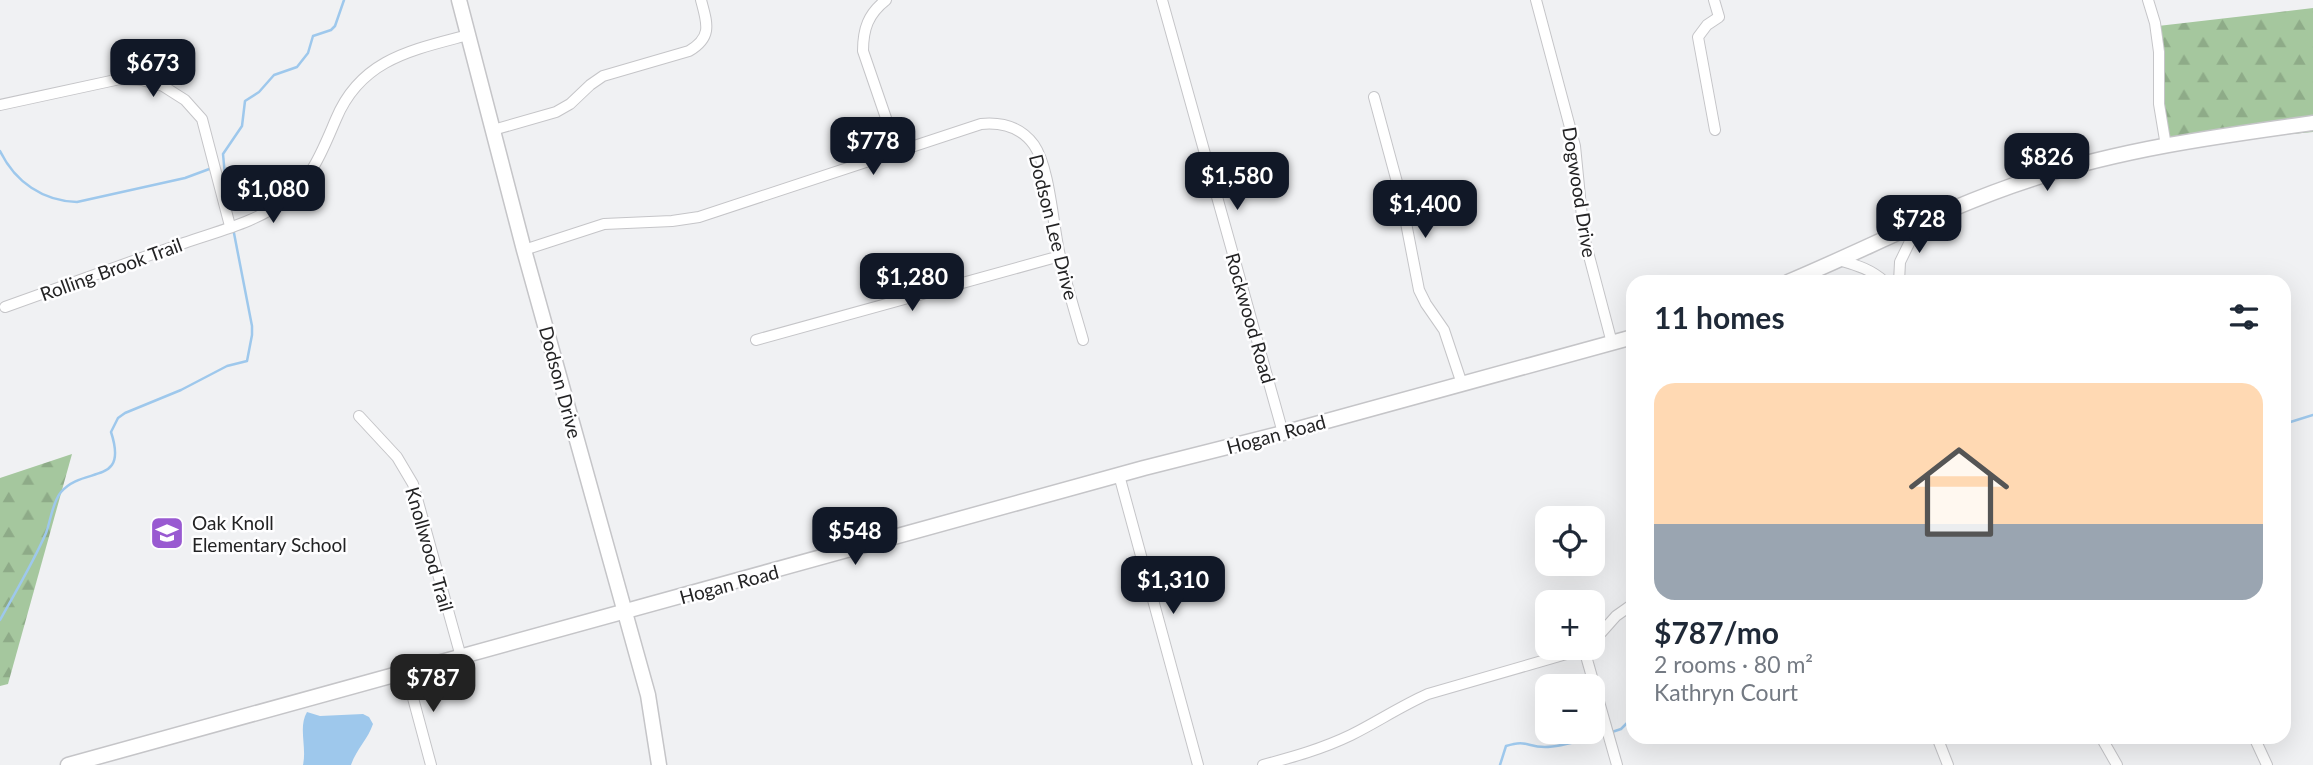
<!DOCTYPE html>
<meta charset="utf-8">
<style>
body{margin:0;font-family:Lato,sans-serif;background:#f6f6f7;color:#1f2937;height:100vh;display:flex;flex-direction:column;font-size:26px;white-space:nowrap}
*{box-sizing:border-box;margin:0}
p{font-size:23px;color:#747a83}
.icon{flex:none;width:38px;height:38px;fill:none;stroke:currentColor;stroke-width:2;stroke-linecap:round;stroke-linejoin:round}
.map{position:relative;flex:1;overflow:hidden}
.details{position:absolute;left:1626px;top:275px;width:665px;height:469px;display:flex;flex-direction:column;background:#fff;border-radius:21px;box-shadow:0 7px 28px #0002}
.details>*{flex:none}
.tools{position:absolute;left:1535px;top:506px;display:grid;gap:14px}
.tools a{display:grid;place-items:center;width:70px;height:70px;border-radius:14px;background:#fff;box-shadow:0 7px 28px #0002;font-size:35px}
.price{position:absolute;translate:-50% -60px;padding:0 16px;border-radius:14px;background:#111827;color:#fff;font-size:23px;line-height:46px;filter:drop-shadow(0 2px 4px #0008)}
.price::after{content:'';position:absolute;left:50%;top:42px;width:21px;height:16px;margin-left:-10px;background:inherit;clip-path:polygon(0 0,100% 0,50% 100%)}
.price.active{background:#222;color:#fff}
ul{padding:0;list-style:none}
li{display:grid;align-content:center;gap:14px;height:371px;padding:0 28px}
li+li{border-top:2px solid #e0e1e3}
li span{display:grid;place-items:center;height:217px;border-radius:21px;color:#555}
li>.icon{margin-inline-start:auto}
span .icon{width:126px;height:126px;fill:#fffc;stroke-width:1}
li b{font-size:30px}
h2{display:flex;justify-content:space-between;align-items:center;height:84px;padding:0 28px;font-size:30px}
.map>svg:first-child{display:block}
</style>
<div class="map">
<svg width="2313" height="765" viewBox="0 0 2313 765">
<defs>
<pattern id="forest-firs" width="22" height="20" patternUnits="userSpaceOnUse" patternTransform="scale(1.75)"><rect width="22" height="20" fill="#a5c79e"/><path d="M5 1l3.5 6h-7zM16 11l3.5 6h-7z" fill="#8eab88"/></pattern>
</defs>
<rect width="100%" height="100%" fill="#f0f1f3"/>
<g fill="url(#forest-firs)">
<path d="M2313,8v124l-145,13 -10,-119z"/>
<path d="M72,454l-64,230 -8,2v-208z"/>
</g>
<path fill="#9ec8ec" d="M307,712l13,4 43,-2 6,3 4,7c-5,15 -17,26 -22,41h-48c4,-18 -5,-38 4,-53z"/>
<g fill="none" stroke-linecap="round" stroke-linejoin="round">
<g stroke="#9ec8ec" stroke-width="2.5">
<path d="M0,151c15,31 43,50 77,51l108,-24 27,-10"/>
<path d="M227,197l-4,-43 19,-28 3,-25 14,-9 15,-17 23,-8 11,-14 5,-17 18,-6 4,-4 9,-26"/>
<path d="M2284,424l29,-9"/>
<path d="M0,620c16,-29 33,-57 46,-87 5,-13 6,-30 15,-41 23,-27 68,-5 50,-60l7,-14 7,-5 56,-23 46,-24 20,-5 5,-26v-9l-19,-98"/>
<path d="M1612,732l9,-3 12,-12"/>
<path d="M1500,765l6,-19c21,-7 20,1 39,1 19,0 41,-9 61,-13"/>
</g>
<g stroke="#c5c5c8" stroke-width="12">
<g id="street">
<path d="M886,0c-18,14 -23,29 -23,51l35,102"/>
<path d="M1162,0l121,433"/>
<path d="M1536,0l39,146 9,91 28,106"/>
<path d="M1714,0l5,17 -12,8 -9,12 17,93"/>
<path d="M2148,0l7,23 4,29v52l7,42"/>
<path d="M1374,97l27,100 18,93 7,14 18,26 18,54"/>
<path d="M0,105l120,-26 22,1 21,6 22,14 17,19 28,107"/>
<path d="M493,130l63,-18 14,-8 20,-19 13,-9 86,-25c24,-14 18,-28 12,-51"/>
<path d="M524,250l80,-26 68,-3 27,-4 282,-93c21,-2 40,3 53,21 16,23 19,82 26,111 6,28 15,56 23,84"/>
<path d="M1839,260c17,5 32,9 46,22"/>
<path d="M1899,282l1,-20 18,-37"/>
<path d="M5,307c59,-21 119,-43 179,-64 34,-12 74,-21 102,-44 27,-22 37,-50 50,-80 25,-60 76,-69 132,-84"/>
<path d="M756,340l304,-84"/>
<path d="M359,416l38,41 16,27 48,173"/>
<path d="M1119,475l79,290"/>
<path d="M1592,643l24,-27 17,-12"/>
<path d="M1584,649l33,116"/>
<path d="M406,672l25,93"/>
<path d="M1937,737l11,28"/>
<path d="M2101,737l16,28"/>
<path d="M2254,737l13,28"/>
<path d="M1263,765c30,-8 59,-16 88,-30 26,-13 50,-29 77,-41l159,-46"/>
</g>
</g>
<g stroke="#c5c5c8" stroke-width="17">
<g id="secondary">
<path d="M459,0l65,250 124,445 11,70"/>
<path d="M1788,282c81,-34 160,-76 244,-103 90,-30 187,-43 281,-56"/>
<path d="M68,765l1076,-297 139,-35 350,-96"/>
</g>
</g>
<use href="#street" stroke="#fff" stroke-width="10"/>
<use href="#secondary" stroke="#fff" stroke-width="14"/>
</g>
<defs>
<g id="school-square" transform="scale(1.75)"><rect x="-9" y="-9" width="18" height="18" rx="4" fill="#995ad1" stroke="#fefeff"/><path d="M0-5L7-2L0 1L-7-2ZM-4 1L0 2.5L4 1V4Q0 6-4 4Z" fill="#fff"/></g>
</defs>
<g fill-rule="evenodd">
<use href="#school-square" x="167" y="533"/>
</g>
<g text-anchor="middle" dominant-baseline="central" stroke-width="5" stroke-linejoin="round" paint-order="stroke">
<g font-size="19" fill="#232324" stroke="#fefeff">
<text transform="translate(1580 192) rotate(81)">Dogwood Drive</text>
<text transform="translate(1054 227) rotate(76)">Dodson Lee Drive</text>
<text transform="translate(111 269) rotate(-20)">Rolling Brook Trail</text>
<text transform="translate(1251 318) rotate(74)">Rockwood Road</text>
<text transform="translate(561 382) rotate(75)">Dodson Drive</text>
<text transform="translate(1276 434) rotate(-15)">Hogan Road</text>
<text transform="translate(430 549) rotate(74)">Knollwood Trail</text>
<text transform="translate(729 584) rotate(-15)">Hogan Road</text>
</g>
<g font-size="19" fill="#232324" stroke="#fefeff" text-anchor="start">
<text x="192" y="522">Oak Knoll<tspan x="192" dy="22">Elementary School</tspan></text>
</g>
</g>
</svg>
<div class="tools">
<a><svg class="icon" aria-label="locate" viewBox="0 0 24 24"><circle cx="12" cy="12" r="6"/><path d="M12 2v4M12 18v4M2 12h4M18 12h4"/></svg></a>
<a>+</a>
<a>−</a>
</div>
<b class="price" style="left:153px;top:99px">$673</b>
<b class="price" style="left:873px;top:177px">$778</b>
<b class="price" style="left:2047px;top:193px">$826</b>
<b class="price" style="left:1237px;top:212px">$1,580</b>
<b class="price" style="left:273px;top:225px">$1,080</b>
<b class="price" style="left:1425px;top:240px">$1,400</b>
<b class="price" style="left:1919px;top:255px">$728</b>
<b class="price" style="left:912px;top:313px">$1,280</b>
<b class="price" style="left:855px;top:567px">$548</b>
<b class="price" style="left:1173px;top:616px">$1,310</b>
<b class="price active" style="left:433px;top:714px">$787</b>
<section class="details">
<h2>11 homes<svg class="icon" aria-label="filters" viewBox="0 0 24 24"><path d="M4 7h16M4 17h16"/><circle cx="9" cy="7" r="2"/><circle cx="15" cy="17" r="2"/></svg></h2>
<ul>
<li><span style="background:linear-gradient(#ffd9b3 65%,#9aa5b1 0)"><svg class="icon" aria-label="home" viewBox="0 0 24 24"><path d="M3 11l9-7 9 7M6 9v11h12V9"/></svg></span><div><b>$787/mo</b><p>2 rooms · 80 m²</p><p>Kathryn Court</p></div></li>
</ul>
</section>
</div>
